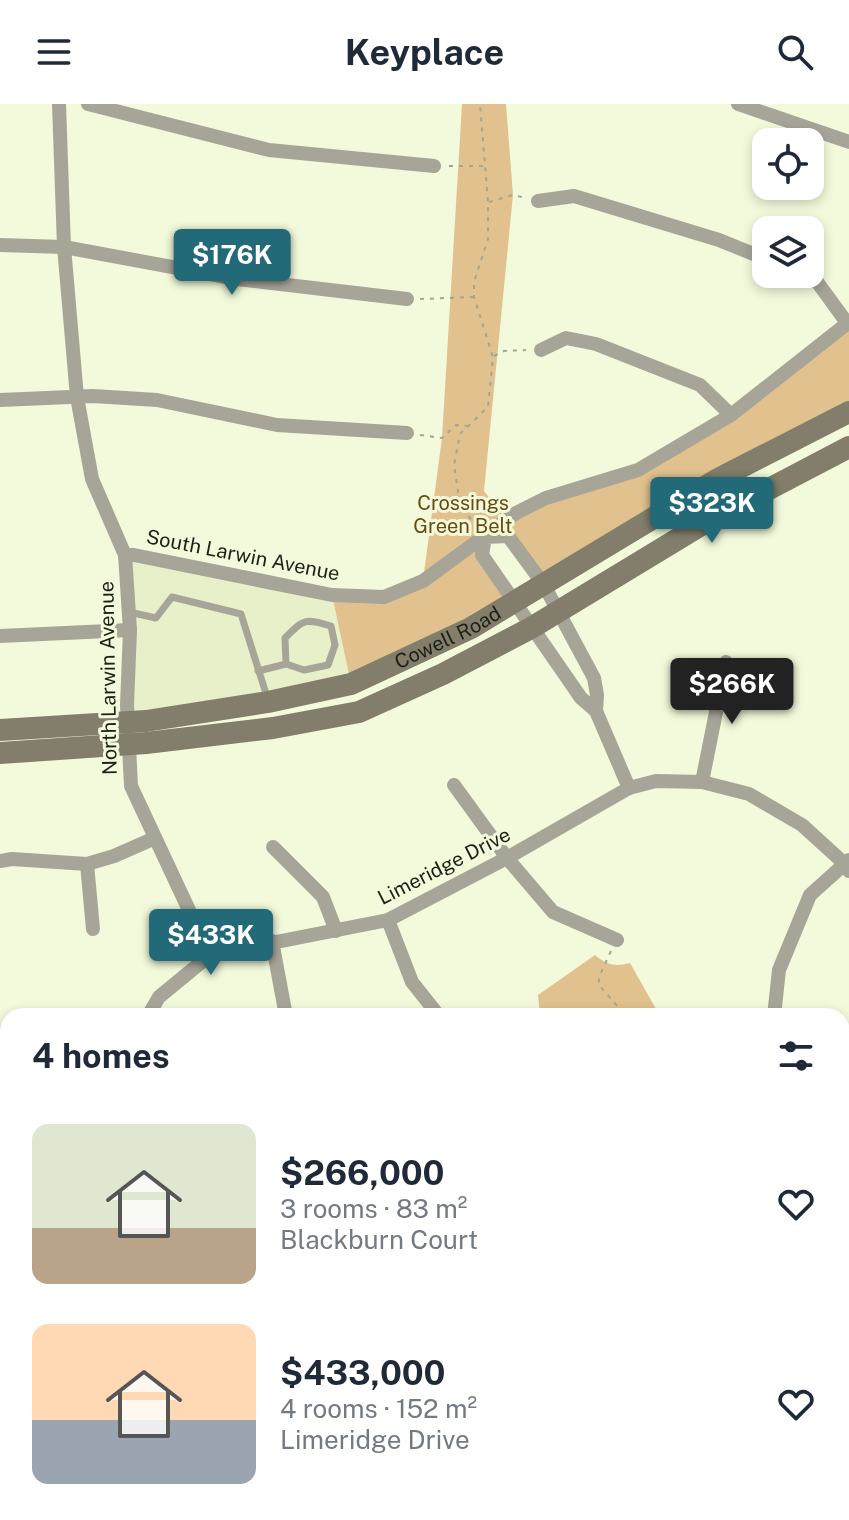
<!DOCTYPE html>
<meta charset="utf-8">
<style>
body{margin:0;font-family:"Public Sans",sans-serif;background:#f2f2f3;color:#1f2937;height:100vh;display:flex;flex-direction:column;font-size:30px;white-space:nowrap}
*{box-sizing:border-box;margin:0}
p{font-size:26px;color:#747a83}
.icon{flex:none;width:44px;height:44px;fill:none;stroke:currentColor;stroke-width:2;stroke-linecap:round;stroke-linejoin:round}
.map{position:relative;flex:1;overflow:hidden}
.panel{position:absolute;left:0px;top:904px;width:850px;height:512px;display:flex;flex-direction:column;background:#fff;border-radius:24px 24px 0 0;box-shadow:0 4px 12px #0003}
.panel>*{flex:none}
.buttons{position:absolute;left:752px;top:24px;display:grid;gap:16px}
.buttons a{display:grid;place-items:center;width:72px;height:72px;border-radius:16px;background:#fff;box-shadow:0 4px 12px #0003;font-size:40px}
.price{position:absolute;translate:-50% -68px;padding:0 18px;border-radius:8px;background:#236a78;color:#fff;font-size:26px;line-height:52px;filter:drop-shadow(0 2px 4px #0008)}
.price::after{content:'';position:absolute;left:50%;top:48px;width:24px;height:18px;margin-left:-12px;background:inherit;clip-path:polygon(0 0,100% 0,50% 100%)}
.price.on{background:#222;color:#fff}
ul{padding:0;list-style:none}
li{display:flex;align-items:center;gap:24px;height:200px;padding:0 32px}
li span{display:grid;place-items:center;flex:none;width:224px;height:160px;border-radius:16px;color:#555}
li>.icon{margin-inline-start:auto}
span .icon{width:96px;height:96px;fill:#fffc;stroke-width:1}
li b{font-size:34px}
h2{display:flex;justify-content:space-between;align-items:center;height:96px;padding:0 32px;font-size:34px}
header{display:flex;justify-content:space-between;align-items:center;height:104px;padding:0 32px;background:#fff;font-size:36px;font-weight:700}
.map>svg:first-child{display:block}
</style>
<header><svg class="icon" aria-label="menu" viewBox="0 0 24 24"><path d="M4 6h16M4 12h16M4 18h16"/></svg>Keyplace<svg class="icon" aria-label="search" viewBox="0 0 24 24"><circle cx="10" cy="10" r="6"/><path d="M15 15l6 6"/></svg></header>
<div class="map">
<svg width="849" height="1416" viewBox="0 0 849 1416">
<rect width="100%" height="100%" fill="#f3fadb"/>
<path fill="#e7f0c9" d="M125,451l207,40 19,89 -223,38z"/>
<g fill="#e1c28e">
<path d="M462,0h44l7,91 -29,296 23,29 131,-50 93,-55 118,-93v90l-305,173 -35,-49 -24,1 -3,18 32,48 -163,81 -19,-89 52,2 39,-17 19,-142z"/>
<path d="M595,851c12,10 20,12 35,8l30,53h-120l-2,-21z"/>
<path d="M0,1307l8,23v78h39l4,8h-51z"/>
</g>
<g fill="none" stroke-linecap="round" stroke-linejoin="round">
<g stroke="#a1a68e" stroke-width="2" stroke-dasharray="4 6" stroke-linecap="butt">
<path d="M449,62h34"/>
<path d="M489,98l24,-7 13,3"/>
<path d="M420,195l54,-2"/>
<path d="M494,252l10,-5 22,-1"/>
<path d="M420,331l22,3 14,-13 12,1"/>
<path d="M477,423l-17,-22 -6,-40 6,-31 28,-27 5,-50 -19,-60v-15l14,-43v-37l-8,-98"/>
<path d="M611,847l-12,26v8l27,31"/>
<path d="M0,1394l6,22"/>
</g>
<g stroke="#a7a598" stroke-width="7">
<path d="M129,508l27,6 16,-21 69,17 27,86"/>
<path d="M258,567l28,-7 18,6 24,-5 7,-20 -4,-19c-26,-8 -27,-7 -46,12l1,26"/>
</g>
<g stroke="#a7a598" stroke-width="14">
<path d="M59,0l5,143 13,150 15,82 33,76 5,75 -3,75 4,81 79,169"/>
<path d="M88,0l181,46 165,16"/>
<path d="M738,0l111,38"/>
<path d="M538,97l36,-5 145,44 47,19"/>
<path d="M0,141l64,2 173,32 170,20"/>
<path d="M802,170l13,5 32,44"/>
<path d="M541,246l25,-12 30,6 104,41 31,30"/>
<path d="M0,296l93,-4 64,4 120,25 130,8"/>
<path d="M508,432l36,49 50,93 3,17 -1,16 -15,-13 -99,-143 3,-18z"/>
<path d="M125,451h9l198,40 52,2 39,-16 93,-68 30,-15 92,-28 93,-55 118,-93"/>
<path d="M0,532l130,-6"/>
<path d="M596,607l33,77"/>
<path d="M702,678l24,-120"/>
<path d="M454,681l53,73 46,54 64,28"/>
<path d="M273,743l50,50 13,34"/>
<path d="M0,757l12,-2 75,5 27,-8 41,-18"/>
<path d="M87,760l6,65"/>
<path d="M388,816l24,62 27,34"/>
<path d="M272,837l14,75"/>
<path d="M148,912l11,-19 51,-42 178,-35 119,-62 122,-70 27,-7 46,1 47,12 53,31 43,39 4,7"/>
<path d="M774,912l5,-46 31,-75 39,-35"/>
<path d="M0,941l8,-1"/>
<path d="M842,1074l7,1"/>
<path d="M842,1303l7,5"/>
<path d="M173,1408l5,8"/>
<path d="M578,1408l10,8"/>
<path d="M848,1416h1"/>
</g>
<g stroke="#827e6b" stroke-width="22">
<path id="s1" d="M0,626l146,-9 122,-19 83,-18 120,-56 247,-149 131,-67"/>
<path d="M0,649l146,-10 127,-15 86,-16 84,-38 88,-46 175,-106 143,-75"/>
</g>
</g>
<g text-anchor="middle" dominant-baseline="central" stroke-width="6" stroke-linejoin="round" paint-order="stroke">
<g font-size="20" fill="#684b13" stroke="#f3fadb">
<text x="463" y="399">Crossings<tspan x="463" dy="23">Green Belt</tspan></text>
</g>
<g font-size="20" fill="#1e2015" stroke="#f3fadb">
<text transform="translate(243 451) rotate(11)">South Larwin Avenue</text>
<text stroke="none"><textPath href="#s1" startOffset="462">Cowell Road</textPath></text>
<text transform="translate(108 574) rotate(-91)">North Larwin Avenue</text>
<text transform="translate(444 762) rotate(-27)">Limeridge Drive</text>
</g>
</g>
</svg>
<div class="buttons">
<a><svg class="icon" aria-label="locate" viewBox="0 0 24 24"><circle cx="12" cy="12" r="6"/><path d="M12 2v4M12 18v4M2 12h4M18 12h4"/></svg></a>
<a><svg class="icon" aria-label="layers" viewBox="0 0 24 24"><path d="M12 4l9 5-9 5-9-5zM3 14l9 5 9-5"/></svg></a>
</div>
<b class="price" style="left:232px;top:193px">$176K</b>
<b class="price" style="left:712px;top:441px">$323K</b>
<b class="price on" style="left:732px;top:622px">$266K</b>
<b class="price" style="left:211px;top:873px">$433K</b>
<section class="panel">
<h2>4 homes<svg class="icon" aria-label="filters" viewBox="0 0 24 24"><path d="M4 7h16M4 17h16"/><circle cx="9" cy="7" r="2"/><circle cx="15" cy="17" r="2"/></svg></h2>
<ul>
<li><span style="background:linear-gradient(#dfe7d0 65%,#b9a48a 0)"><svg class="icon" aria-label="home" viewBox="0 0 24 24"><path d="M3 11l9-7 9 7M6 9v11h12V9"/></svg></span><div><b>$266,000</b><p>3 rooms · 83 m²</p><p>Blackburn Court</p></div><svg class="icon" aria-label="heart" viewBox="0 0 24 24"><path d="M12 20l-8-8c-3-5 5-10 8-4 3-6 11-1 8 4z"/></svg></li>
<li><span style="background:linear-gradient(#ffd9b3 60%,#9aa5b1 0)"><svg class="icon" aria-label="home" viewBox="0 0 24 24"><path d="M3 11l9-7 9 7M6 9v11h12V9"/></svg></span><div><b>$433,000</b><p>4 rooms · 152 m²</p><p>Limeridge Drive</p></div><svg class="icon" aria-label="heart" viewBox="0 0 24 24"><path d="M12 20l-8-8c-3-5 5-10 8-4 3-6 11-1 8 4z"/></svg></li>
</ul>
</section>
</div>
